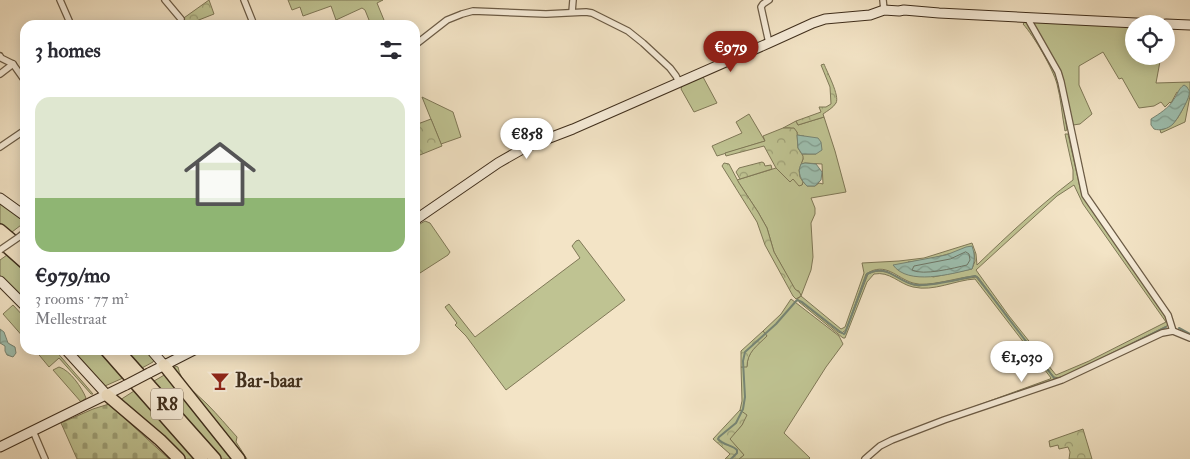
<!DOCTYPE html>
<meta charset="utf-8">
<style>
body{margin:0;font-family:"IM FELL Double Pica",serif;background:#f7f7f7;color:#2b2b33;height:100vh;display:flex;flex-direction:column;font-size:19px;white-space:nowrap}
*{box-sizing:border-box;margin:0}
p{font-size:16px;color:#7c7c81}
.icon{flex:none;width:28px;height:28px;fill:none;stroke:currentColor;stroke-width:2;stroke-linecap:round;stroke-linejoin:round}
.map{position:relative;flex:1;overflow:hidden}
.panel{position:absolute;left:20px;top:20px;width:400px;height:335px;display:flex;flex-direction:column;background:#fff;border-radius:15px;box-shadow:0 2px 12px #0003}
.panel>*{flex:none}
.controls{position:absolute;left:1125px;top:15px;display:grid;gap:10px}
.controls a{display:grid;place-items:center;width:50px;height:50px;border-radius:50%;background:#fff;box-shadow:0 2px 12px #0003;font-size:25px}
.price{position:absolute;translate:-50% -42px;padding:0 11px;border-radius:18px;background:#fff;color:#222;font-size:16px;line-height:32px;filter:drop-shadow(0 1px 2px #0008)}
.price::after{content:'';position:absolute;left:50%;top:30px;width:15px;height:11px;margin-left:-8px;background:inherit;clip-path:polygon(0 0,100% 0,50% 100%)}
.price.on{background:#8f2418;color:#fff}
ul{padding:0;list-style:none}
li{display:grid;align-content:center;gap:10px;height:265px;padding:0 15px}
li span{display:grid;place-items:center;height:155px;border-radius:15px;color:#555}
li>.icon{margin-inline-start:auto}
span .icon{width:90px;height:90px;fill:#fffc;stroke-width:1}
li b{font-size:21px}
h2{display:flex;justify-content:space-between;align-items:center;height:60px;padding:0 15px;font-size:21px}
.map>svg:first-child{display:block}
</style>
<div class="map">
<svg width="1190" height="459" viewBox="0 0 1190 459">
<defs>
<pattern id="forest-crowns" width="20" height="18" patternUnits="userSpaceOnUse" patternTransform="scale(1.25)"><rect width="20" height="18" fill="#bfc392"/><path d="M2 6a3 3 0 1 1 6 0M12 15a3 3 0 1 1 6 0" fill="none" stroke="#9d9f76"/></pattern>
<pattern id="cemetery-stones" width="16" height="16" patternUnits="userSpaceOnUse" patternTransform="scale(1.25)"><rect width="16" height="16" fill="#bfc392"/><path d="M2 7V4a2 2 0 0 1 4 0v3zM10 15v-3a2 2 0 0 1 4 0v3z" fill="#9d9f76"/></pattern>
<pattern id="water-waves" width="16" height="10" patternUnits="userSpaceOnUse" patternTransform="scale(1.25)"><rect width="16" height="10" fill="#9dbfaf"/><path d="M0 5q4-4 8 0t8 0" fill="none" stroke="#819c8e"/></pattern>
</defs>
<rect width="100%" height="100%" fill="#f3e4c6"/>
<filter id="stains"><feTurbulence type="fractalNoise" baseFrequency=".004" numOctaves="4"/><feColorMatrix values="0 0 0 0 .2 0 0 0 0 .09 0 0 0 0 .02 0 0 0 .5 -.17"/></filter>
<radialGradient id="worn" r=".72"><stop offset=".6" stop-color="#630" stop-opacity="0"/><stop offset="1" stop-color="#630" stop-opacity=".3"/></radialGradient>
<g fill="#bfc392" stroke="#7f7857" fill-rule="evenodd">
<path d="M288,0h95l-6,3 9,22h-15l-6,-15 -3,-2 -26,12 -5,-14 -28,10 -3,-9 -8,3z"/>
<path d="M1025,22l3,3 29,50 4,13 6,42 -2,1c-3,-16 -4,-32 -8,-47 -4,-15 -23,-48 -34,-60z"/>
<path d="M1035,22l99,4v30h27l-5,27 34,-1v14l-5,26 -24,11 -1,-3c18,-5 20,-17 28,-32l-11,-6 -6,11 -1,-1 -5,5 -4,-5 -7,4 -15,2 -17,-30 -3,1 -16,-27 -24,14v19l13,29 -12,10 -7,1 -2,-4 -9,-47 -29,-50z"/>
<path d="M703,77l14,26 -23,9 -13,-23 1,-3z"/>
<path d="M422,97l31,15 8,25 -20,7z"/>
<path d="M749,114l16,27 -48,15 -5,-10 30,-13 -6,-11z"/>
<path d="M824,117l11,34 11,41 -35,6 4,10v6l-4,9 2,34 -2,13 -10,26 40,33 4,-2 19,-54 -2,-10 37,-2 25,-3 48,-15 4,11 1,11c31,-30 62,-59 96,-85v-10l-8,-36h3l13,58 3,5 82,120 2,7 -1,2 -78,38 -30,14 -5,-1 -17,-22 19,26 -83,27v-1l77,-28 1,-1 -76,-99c-20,1 -41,13 -62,8 -14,-3 -23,-16 -39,-13l-7,8 -22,56h-2l-44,-36 1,-1 38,31 6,2 2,-3 22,-57c21,-10 32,10 51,12l57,-9 31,39 -29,-39 -3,-1c-17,1 -47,12 -62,7 -17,-5 -27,-22 -47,-9l-20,56 -3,2 -1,1 -45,-34 3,-2 -1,-6 -4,-1 -21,-38 -7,-24 -9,-16 -21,-32 39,-12 14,14 3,-3 9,6 1,-3 4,4h8l4,-3 4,1 -1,-20 -17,-1 -4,1 2,-5 -1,-5h14l-12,-18 -7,-1v-3l-7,-4h-7l13,-7 2,4zM1074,185l9,19 83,118 -77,39 -33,14 -47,-59 -33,-46 81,-74zM974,252l1,9 -3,8 -39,8 -25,-15 18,-2 22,-6z"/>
<path d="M0,202l25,20 -13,10 -12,-9z"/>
<path d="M425,221l5,2 20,29 -2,3 -28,18 -5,-6v-40z"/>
<path d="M579,240l46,60 -119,90 -40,-54 -11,-11 2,-2 -12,-16 4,-3 26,33 105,-79 -8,-12 4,-5z"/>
<path d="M7,255l18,17v30l-25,-26v-16z"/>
<path d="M791,299l48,37 4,8 -17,23 -42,66 26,25 -1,1h-70l5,-4 -15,-16 13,-14 4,-10 -6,-5 2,-9 -1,-34 6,-1c0,-14 10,-21 20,-30l-4,-5 18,-17z"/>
<path d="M13,305l12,13v21l-22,-25z"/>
<path d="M35,350h20l38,44h-2l-32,-36 -10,9z"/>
<path d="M71,350h27l25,28 -18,8z"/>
<path d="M125,350h22l6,6 1,4 -1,2 -11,6z"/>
<path d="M175,366l3,1c2,15 19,27 29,37 11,11 20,22 30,33l-1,5 11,17h-5l-68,-88z"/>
<path d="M59,367c11,3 23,21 27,31l-5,4 -28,-32z"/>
<path d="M166,374l68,85h-12l-68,-78z"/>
<path d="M134,391l61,68h-11l-64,-59z"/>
</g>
<g fill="url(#forest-crowns)" stroke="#7f7857">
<path d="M209,0l5,14 -28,11h-12z"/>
<path d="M824,64c3,8 16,32 12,39 -3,5 -9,8 -13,11l1,3 -26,8 -2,-4 25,-9 -2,-5h7l5,-3 -1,-17 -9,-22z"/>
<path d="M431,119l11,27 -27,11v-32z"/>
<path d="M783,128h11l3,4 1,16 5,8v3l-4,11 1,7 3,5 -1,3 -3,1 -6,-7 -3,3 -14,-14 -12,-22 -38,10 -1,-3 40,-12 -2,-5z"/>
<path d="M762,162l2,1 1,3 6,-1 1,4 -32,10 -4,-7 3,-4z"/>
<path d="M724,163l5,1 10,19 19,29 9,16 7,24 21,37 5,4 1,3 -5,3 -3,-3 -28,-51 -8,-23 -35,-56z"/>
<path d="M763,331l4,5c-10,10 -20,16 -20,31h-6v-16z"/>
<path d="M740,410l7,5 -5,10 -12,14 14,16 -5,4h-14l5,-5 -17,-15z"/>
<path d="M1083,429l9,30h-23l1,-7 -2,-5 -9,2 -1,-4 -8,2 -1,-6z"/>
</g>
<path fill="url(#cemetery-stones)" stroke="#7f7857" d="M109,404l60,55h-92l-16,-36 32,-14z"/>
<g fill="url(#water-waves)" stroke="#778574">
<path d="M1184,85l3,2c2,4 3,3 2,8 -1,6 -12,25 -16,29 -5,5 -13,7 -19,5l-3,-4v-6c8,-5 18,-11 23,-20 4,-5 4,-10 10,-14z"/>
<path d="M797,135l21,3 3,4 1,8 -6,4h-14l-4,-6z"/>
<path d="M805,163l11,1 6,8 -1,8 -6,6h-8c-6,-6 -10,-13 -6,-22z"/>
<path d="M972,246c3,9 3,14 0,23 -21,5 -64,17 -79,-4l53,-10 20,-8z"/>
<path d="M0,329l4,3 4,11 7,4 1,6 -3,4 -6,-2 -2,-4v-5l-5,-3z"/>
</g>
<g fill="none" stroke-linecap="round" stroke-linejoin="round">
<path stroke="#6e7666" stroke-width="1" d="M966,252l3,2 1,6 -3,5c-13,3 -44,11 -55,5l2,-4 36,-7z"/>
<g stroke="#778574" stroke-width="2">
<path d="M1179,328l11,6"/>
<path d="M1132,344l34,-17"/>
<path d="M731,459l6,-6v-3c-5,-5 -14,-5 -19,-11l1,-2 17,-14 7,-14 2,-12 -2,-36 2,-9 31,-28 21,-24 5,2 37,29 5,3 1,-1 22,-59c22,-12 31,10 50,11 17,1 41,-6 58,-9l2,1 77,101 4,1"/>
</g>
<g stroke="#6c5c46" stroke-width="8">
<g id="street">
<path d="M60,0l11,25"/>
<path d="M165,0l16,19"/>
<path d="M244,0l10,25"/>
<path d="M883,0l1,10"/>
<path d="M572,12l1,-12"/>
<path d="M1029,17v4l29,51 3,10 24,113 83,120 5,16"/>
<path d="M769,43l-8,-36 2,-3 6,-4"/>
<path d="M415,45l32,-25 15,-6 11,-3 73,3 40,-2 6,1 36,18 15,12 27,25 6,8 3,6"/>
<path d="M0,56l1,2 12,6 12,17"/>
<path d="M0,74l13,-10"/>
<path d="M0,147l25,-17"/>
<path d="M19,237l6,-5"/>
<path d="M33,431l12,28"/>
<path d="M865,459l15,-13 12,-6 52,-20 118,-40 100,-47 11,-2 17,7"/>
</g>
</g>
<g stroke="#3f2e1c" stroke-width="11">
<g id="secondary">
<path d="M1166,24l24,1"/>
<path d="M0,198l25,18"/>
<path d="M415,220l83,-57 28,-16 47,-18 196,-86 44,-20 12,-4 45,-4 14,-5 15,1 5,-1 35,3 217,11"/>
<path d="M0,281l25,25"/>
<path d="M66,350l41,45"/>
<path d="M151,350l13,15"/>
<path d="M149,373l45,-23"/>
<path d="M0,447l126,-62"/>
</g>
</g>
<g stroke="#3f2e1c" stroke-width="14">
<g id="highway">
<path d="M0,230l25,21"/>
<path d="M0,241l25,22"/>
<path d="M106,350l96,109"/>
<path d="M118,350l97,109"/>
<path d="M164,365l75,94"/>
<path d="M107,395l53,45 19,19"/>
</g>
</g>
<use href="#street" stroke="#f7edda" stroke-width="5.5"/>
<use href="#secondary" stroke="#f7edda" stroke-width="9"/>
<use href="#highway" stroke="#f3e4c6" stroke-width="11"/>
<g stroke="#6c5c46" stroke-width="8" stroke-linecap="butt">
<path id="street-bridge" d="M0,250l19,-13"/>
</g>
<g stroke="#3f2e1c" stroke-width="11" stroke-linecap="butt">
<path id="secondary-bridge" d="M126,385l23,-12"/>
</g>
<use href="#street-bridge" stroke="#f7edda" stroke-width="5.5"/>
<use href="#secondary-bridge" stroke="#f7edda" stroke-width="9"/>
</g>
<defs>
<g id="bar-bare" transform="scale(1.5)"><path d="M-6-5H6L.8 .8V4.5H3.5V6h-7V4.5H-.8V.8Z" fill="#8f2418" stroke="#f7edda" stroke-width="2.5" paint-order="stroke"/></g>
</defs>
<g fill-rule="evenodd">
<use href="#bar-bare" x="220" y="381"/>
</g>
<g text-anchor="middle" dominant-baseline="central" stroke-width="4" stroke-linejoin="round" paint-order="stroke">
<rect fill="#f7edda" stroke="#766755" stroke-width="1" x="151" y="388.5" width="32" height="31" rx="4"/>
<g font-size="18" font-weight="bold" fill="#3f2e1c">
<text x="167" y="404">R8</text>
</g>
<g font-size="19" font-weight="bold" fill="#3f2e1c" stroke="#f7edda" text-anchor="start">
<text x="235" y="381">Bar-baar</text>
</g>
</g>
<rect width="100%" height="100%" filter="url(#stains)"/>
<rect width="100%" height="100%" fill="url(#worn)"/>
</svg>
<div class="controls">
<a><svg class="icon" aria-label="locate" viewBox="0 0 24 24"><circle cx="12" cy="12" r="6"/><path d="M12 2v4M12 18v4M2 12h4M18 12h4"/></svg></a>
</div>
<b class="price on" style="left:731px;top:73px">€979</b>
<b class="price" style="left:527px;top:160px">€858</b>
<b class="price" style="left:1022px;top:383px">€1,030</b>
<section class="panel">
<h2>3 homes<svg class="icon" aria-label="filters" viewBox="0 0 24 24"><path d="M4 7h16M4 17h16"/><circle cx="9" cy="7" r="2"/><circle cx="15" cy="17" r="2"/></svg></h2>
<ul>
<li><span style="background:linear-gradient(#dfe7d0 65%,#8fb573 0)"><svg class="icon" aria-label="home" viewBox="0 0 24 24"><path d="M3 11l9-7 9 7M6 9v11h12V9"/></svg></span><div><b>€979/mo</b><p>3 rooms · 77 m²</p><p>Mellestraat</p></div></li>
</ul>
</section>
</div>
